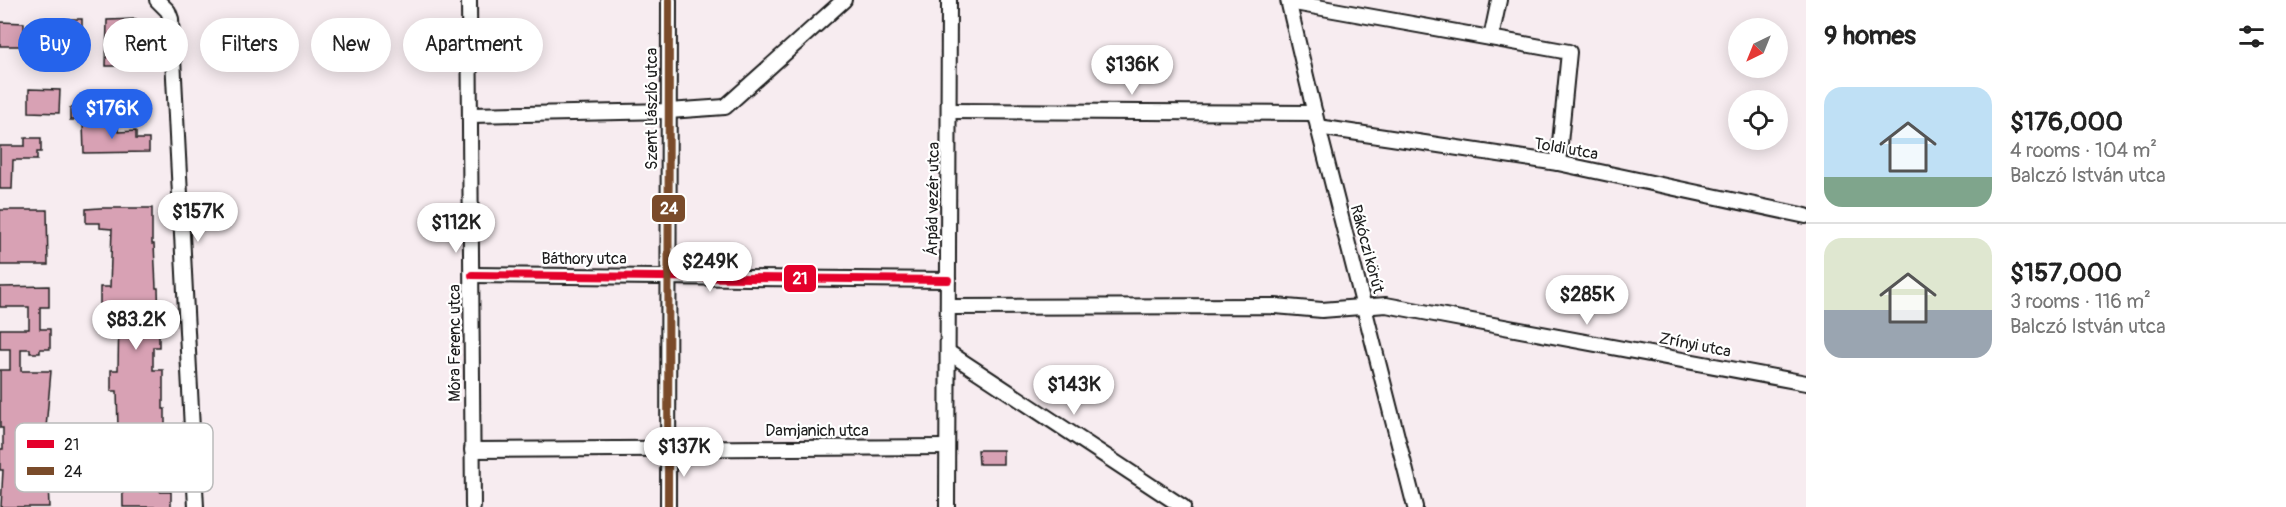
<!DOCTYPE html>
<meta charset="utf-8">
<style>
body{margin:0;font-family:Pangolin,sans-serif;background:#f2f2f2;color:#222;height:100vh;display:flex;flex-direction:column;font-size:22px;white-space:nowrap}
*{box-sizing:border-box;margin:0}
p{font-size:20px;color:#767676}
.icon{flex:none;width:33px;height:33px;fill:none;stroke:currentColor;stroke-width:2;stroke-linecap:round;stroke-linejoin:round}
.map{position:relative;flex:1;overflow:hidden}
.panel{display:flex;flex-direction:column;background:#fff;width:480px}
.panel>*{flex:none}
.hud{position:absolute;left:18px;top:18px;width:570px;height:54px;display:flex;gap:12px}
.needle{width:39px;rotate:223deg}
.fabs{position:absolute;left:1728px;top:18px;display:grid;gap:12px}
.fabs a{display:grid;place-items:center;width:60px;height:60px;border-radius:50%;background:#fff;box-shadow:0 3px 15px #0003;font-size:30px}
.price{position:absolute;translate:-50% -51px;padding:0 14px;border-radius:21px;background:#fff;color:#222;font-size:20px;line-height:39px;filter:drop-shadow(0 2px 3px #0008)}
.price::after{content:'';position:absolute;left:50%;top:36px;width:18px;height:14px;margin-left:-9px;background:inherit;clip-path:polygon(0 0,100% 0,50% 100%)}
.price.active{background:#2563eb;color:#fff}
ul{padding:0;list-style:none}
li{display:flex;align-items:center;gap:18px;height:150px;padding:0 18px}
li+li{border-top:2px solid #e0e0e0}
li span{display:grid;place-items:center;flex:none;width:168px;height:120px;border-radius:18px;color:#555}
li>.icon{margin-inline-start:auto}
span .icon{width:72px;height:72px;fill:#fffc;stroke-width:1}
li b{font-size:26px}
h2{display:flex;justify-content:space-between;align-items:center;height:72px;padding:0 18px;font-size:26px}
.pill{padding:0 21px;border-radius:27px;background:#fff;box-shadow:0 3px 15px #0003;font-size:21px;line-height:54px}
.pill.active{background:#2563eb;color:#fff}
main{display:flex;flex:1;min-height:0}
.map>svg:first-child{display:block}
</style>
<main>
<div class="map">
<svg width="1806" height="507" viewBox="0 0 1806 507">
<rect width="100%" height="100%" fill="#f7ecf0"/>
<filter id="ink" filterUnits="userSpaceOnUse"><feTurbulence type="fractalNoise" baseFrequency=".0167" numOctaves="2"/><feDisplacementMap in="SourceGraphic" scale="12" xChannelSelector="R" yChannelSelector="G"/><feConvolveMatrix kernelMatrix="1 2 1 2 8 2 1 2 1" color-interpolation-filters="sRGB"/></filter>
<g filter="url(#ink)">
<g fill="#d8a1b4" stroke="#1c1c1c" stroke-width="1.5">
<rect x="53" y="19" width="29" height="41"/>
<path d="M136,19l1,41h-15v6h-16l1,-46z"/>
<path d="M0,22l24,1v23h-24z"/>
<path d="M29,89l31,1 -1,23 -30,-1z"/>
<path d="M86,107v13h-16v-12z"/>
<path d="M118,123v9l18,-1v8h13v13l-65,1 -1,-29z"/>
<path d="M25,138h16v14h-4v8h-24l-1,29h-12v-43h25z"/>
<path d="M100,208h52v36h2l2,44h2l1,36v23h-6v23h10v39h2v19l-11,1v22h12v19h-6v22h11v15h-48l-1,-79h-4l-1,-37h-6v-21h7l1,-57 -19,-1v-25h10l2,-58 -12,-1v-5h-14v-14z"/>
<path d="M0,210h47l1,55h-48z"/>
<path d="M49,286v21h-9v22h10v20h-10v4h-10v-4h-9v22h30l-5,57 3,79h-48l2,-37h-3v-21h3v-21h-3v-58h10v-21h-10v-20h29v-22h-29v-20z"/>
<path d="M978,450h25v14h-24z"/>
</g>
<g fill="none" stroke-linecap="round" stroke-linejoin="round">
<g stroke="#1c1c1c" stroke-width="18">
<g id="minor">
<path d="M157,0l11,11 3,8 25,488"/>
<path d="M469,0l4,507"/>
<path d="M1288,0l30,127 97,380"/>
<path d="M1289,2l280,50 -11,111"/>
<path d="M1491,38l8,-38"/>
<path d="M950,111l365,2"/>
<path d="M471,115l198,-4 56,-4 119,-107"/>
<path d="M1318,127l240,36 248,53"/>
<path d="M472,275l476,5"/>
<path d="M949,307l326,-1 47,4 64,-5 420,78"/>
<path d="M948,352l235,155"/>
<path d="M472,450l475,-3"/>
<path d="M668,507l1,-507"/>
<path d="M947,507l2,-507"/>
</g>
</g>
<use href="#minor" stroke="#fff" stroke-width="14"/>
<g stroke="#fff" stroke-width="12">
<path id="bus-1" d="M472,275l476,5"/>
</g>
<g stroke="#fff" stroke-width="12">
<path id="bus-2" d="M668,507l1,-507"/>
</g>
<use href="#bus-1" stroke="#e4002b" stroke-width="8"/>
<use href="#bus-2" stroke="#7a4b2a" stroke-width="8"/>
</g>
</g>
<g text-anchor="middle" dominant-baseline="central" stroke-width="4.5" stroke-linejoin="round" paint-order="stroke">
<g font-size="16" fill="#1c1c1c" stroke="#fff">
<text transform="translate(652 109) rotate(-90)">Szent László utca</text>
<text transform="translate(1566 149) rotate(10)">Toldi utca</text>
<text transform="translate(933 199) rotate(-89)">Árpád vezér utca</text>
<text transform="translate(1367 249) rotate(75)">Rákóczi körút</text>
<text x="584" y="259">Báthory utca</text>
<text transform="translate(455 343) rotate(-90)">Móra Ferenc utca</text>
<text transform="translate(1695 345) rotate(11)">Zrínyi utca</text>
<text x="817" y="431">Damjanich utca</text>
</g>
</g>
<rect x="15" y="423" width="198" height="69" rx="9" fill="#fff" stroke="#bbb" stroke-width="1.5"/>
<rect x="27" y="440" width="27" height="8" fill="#e4002b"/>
<rect x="27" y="467" width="27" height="8" fill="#7a4b2a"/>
<g font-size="16" fill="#1c1c1c">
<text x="64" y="450">21</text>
<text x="64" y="477">24</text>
</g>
<g stroke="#fff" stroke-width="2">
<rect x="651" y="194" width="35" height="29" rx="6" fill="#7a4b2a"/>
<rect x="783" y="264" width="34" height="29" rx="6" fill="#e4002b"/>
</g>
<g font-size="16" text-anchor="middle" font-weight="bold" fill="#fff">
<text x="669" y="214">24</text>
<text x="800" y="284">21</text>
</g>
</svg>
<div class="fabs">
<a><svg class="needle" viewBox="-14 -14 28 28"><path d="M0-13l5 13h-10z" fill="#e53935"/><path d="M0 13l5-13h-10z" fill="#767676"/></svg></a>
<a><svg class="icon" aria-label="locate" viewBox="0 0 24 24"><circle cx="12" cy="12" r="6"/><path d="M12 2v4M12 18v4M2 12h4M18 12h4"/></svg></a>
</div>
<b class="price" style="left:1132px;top:96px">$136K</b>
<b class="price active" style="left:112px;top:140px">$176K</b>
<b class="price" style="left:198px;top:243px">$157K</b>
<b class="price" style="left:456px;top:254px">$112K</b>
<b class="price" style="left:710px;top:293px">$249K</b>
<b class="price" style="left:1587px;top:326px">$285K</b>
<b class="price" style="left:136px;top:351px">$83.2K</b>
<b class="price" style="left:1074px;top:416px">$143K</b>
<b class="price" style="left:684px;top:478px">$137K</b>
<div class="hud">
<a class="pill active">Buy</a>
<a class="pill">Rent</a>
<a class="pill">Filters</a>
<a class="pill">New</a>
<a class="pill">Apartment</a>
</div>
</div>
<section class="panel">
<h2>9 homes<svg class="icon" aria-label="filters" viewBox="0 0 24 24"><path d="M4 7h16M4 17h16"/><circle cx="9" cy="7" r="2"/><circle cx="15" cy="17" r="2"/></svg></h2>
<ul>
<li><span style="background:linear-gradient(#bfe0f5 75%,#7fa58c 0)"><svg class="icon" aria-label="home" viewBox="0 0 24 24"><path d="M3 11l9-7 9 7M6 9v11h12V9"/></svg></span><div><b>$176,000</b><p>4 rooms · 104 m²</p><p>Balczó István utca</p></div></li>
<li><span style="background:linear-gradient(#dfe7d0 60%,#9aa5b1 0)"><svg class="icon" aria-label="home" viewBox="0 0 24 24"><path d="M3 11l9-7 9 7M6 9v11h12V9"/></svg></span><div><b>$157,000</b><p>3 rooms · 116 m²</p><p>Balczó István utca</p></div></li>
</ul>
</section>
</main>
